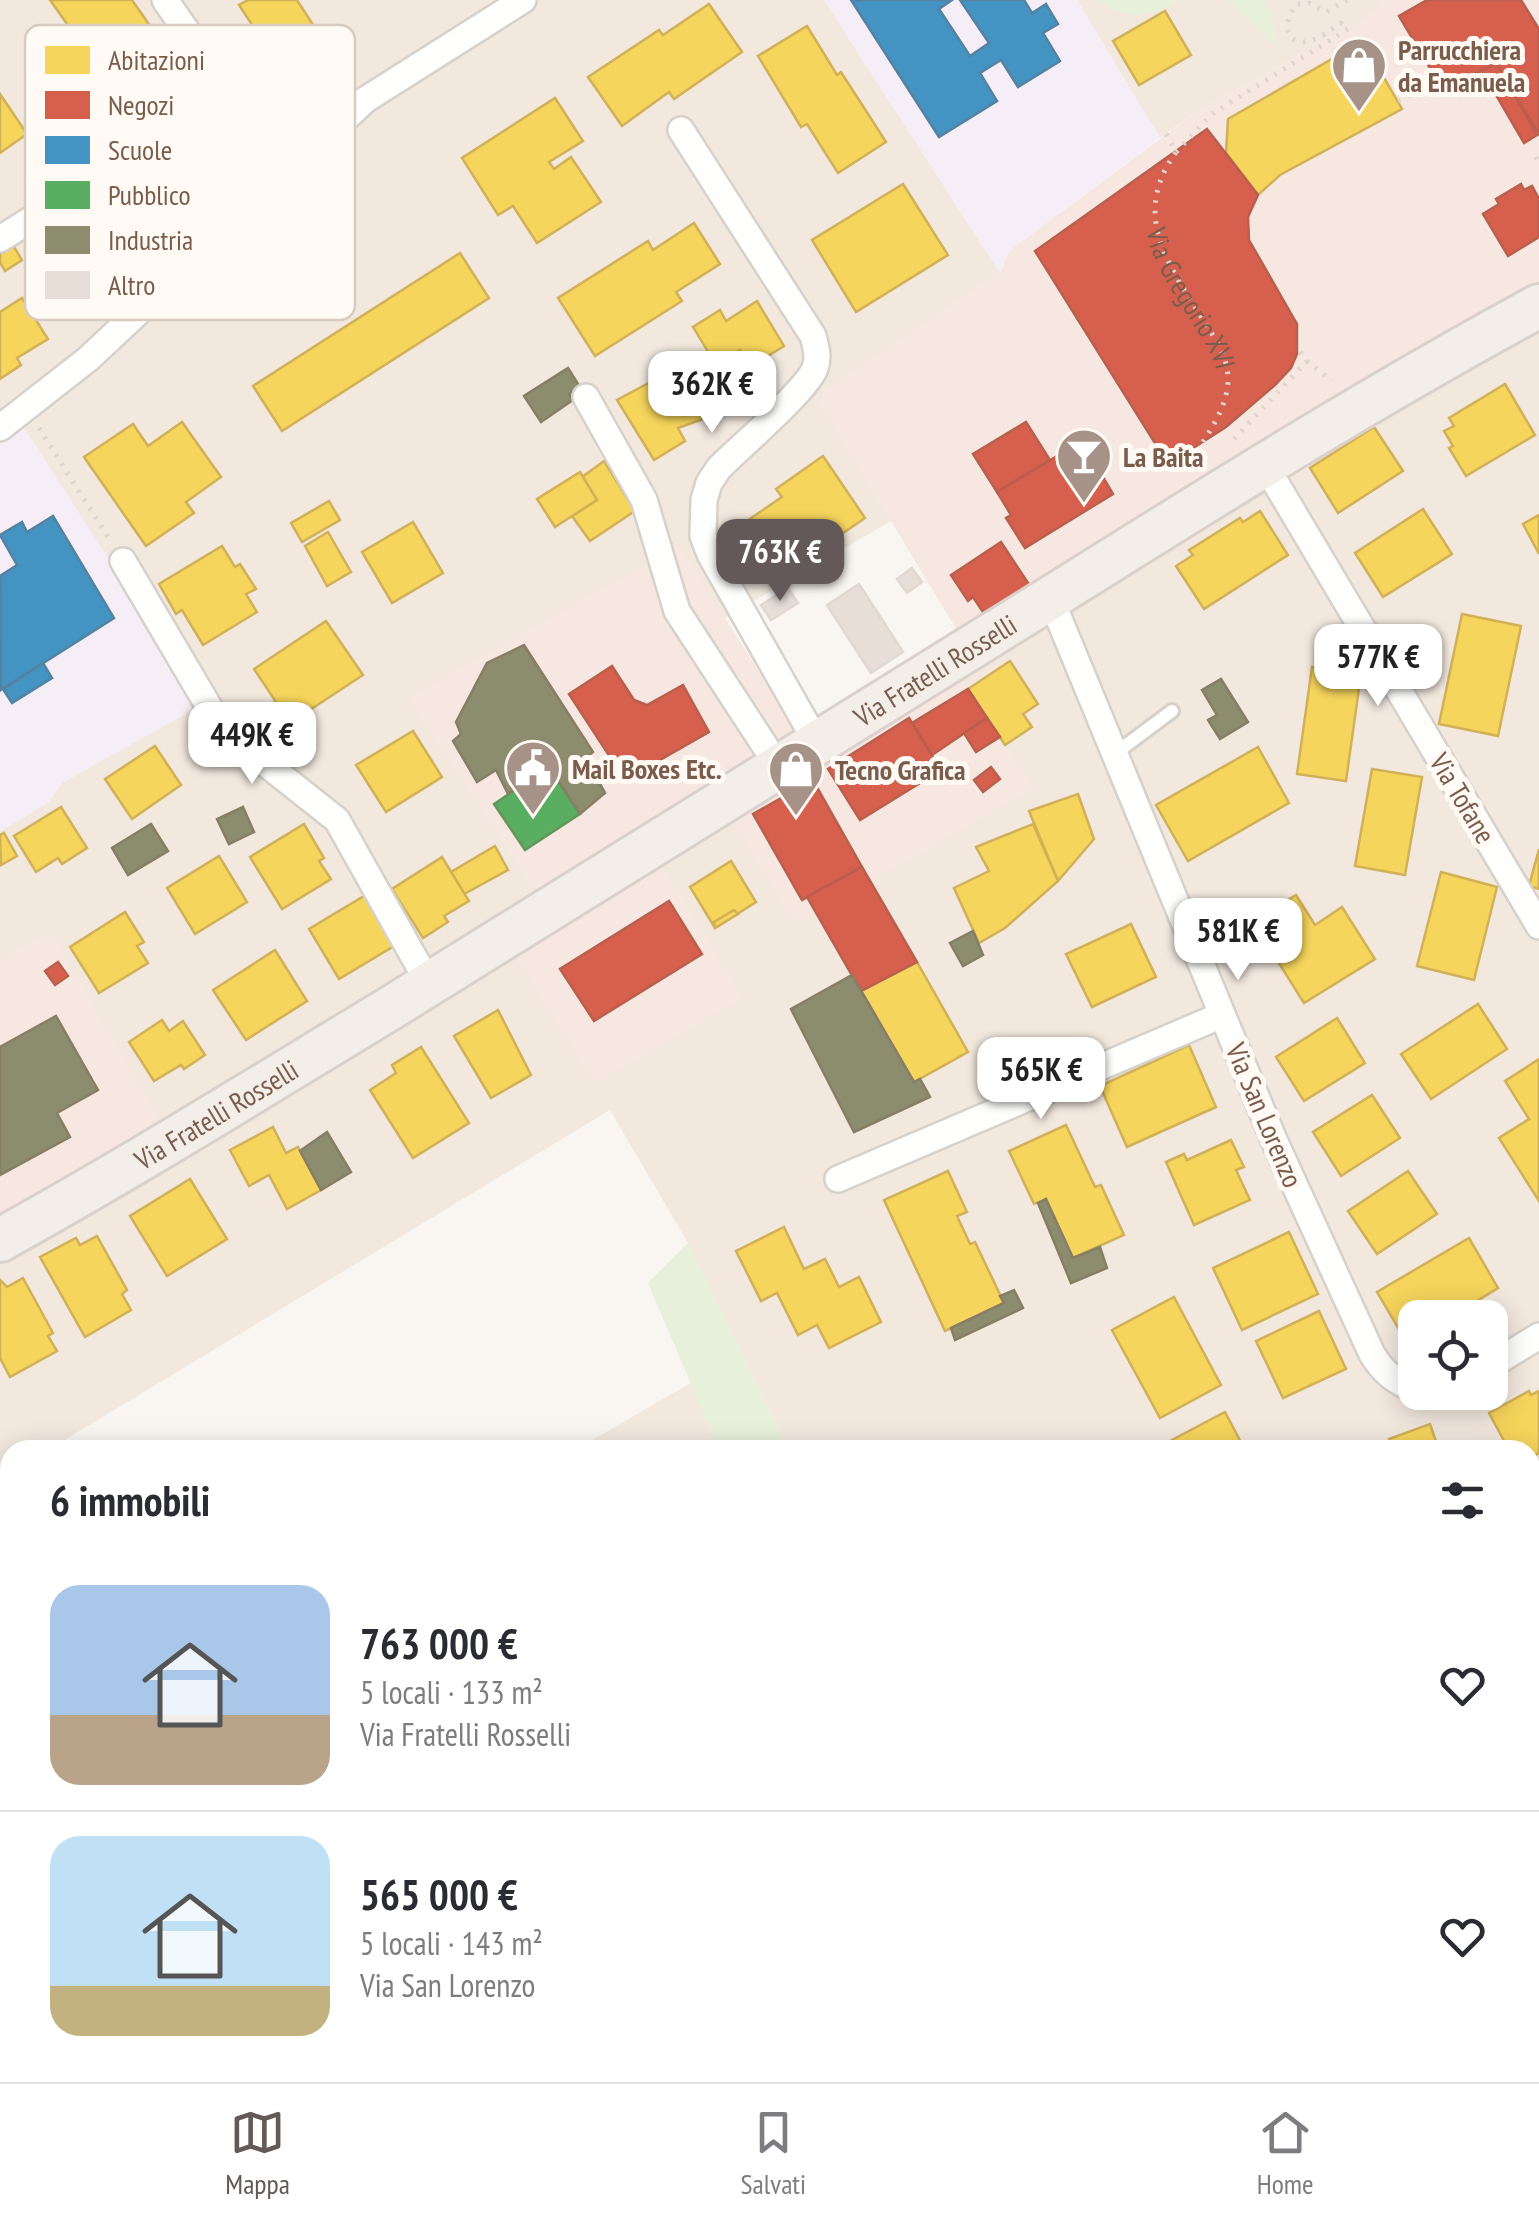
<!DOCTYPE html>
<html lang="it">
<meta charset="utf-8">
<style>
body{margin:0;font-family:"PT Sans Narrow",sans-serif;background:#f7f7f7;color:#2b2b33;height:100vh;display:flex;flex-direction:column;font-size:38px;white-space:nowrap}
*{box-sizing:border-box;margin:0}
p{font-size:32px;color:#7c7c81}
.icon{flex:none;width:55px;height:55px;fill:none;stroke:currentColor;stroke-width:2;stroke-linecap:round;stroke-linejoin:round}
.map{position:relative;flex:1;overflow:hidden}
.details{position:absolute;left:0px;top:1440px;width:1540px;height:642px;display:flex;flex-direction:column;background:#fff;border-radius:30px 30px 0 0;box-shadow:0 5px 25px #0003}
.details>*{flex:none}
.buttons{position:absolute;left:1398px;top:1300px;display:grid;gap:20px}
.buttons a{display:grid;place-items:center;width:110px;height:110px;border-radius:20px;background:#fff;box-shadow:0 5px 25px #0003;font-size:50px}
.price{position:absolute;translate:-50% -85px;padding:0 22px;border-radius:20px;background:#fff;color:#222;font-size:32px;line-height:65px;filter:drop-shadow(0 2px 5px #0008)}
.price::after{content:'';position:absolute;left:50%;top:60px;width:30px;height:22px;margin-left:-15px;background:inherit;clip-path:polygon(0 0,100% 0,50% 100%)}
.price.current{background:#625958;color:#fff}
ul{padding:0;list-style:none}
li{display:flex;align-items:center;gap:30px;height:250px;padding:0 50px}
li+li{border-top:2px solid #e1e1e2}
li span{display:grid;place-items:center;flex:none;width:280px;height:200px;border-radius:30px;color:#555}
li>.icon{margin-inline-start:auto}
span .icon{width:120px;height:120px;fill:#fffc;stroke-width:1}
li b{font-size:42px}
h2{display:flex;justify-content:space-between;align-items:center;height:120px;padding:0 50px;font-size:42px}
.dock{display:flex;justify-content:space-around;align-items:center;height:140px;border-top:2px solid #e1e1e2;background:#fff;font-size:28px;color:#7c7c81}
.dock a{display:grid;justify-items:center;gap:5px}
.dock .current{color:#625958}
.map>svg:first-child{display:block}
</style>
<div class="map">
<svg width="1539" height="2082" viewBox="0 0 1539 2082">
<rect width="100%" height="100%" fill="#f9f5f0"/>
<g fill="#f2e8de" fill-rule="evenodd">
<path d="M0,0h824l176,273 -183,124 74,124 -168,98 -45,-73 -24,309 73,-44 305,-22 -78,-122 585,-355v1196l-9,5v-63h-741l-101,-207 -78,-133 -562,340h-38v23l-10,6v-246l50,-301 -50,30v-131l48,-28 14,-20 132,-74 -172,-283 -22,18zM1415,1318h75v74h-75z"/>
<path d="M1077,0h301l5,9 -185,102 -38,27z"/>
<path d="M691,1383l28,67h-144z"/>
</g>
<g fill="#f6e8e1">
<path d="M1378,0h161v312l-567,343 -156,-258 184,-124 10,-23 188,-139 185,-102z"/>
<path d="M679,546l134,210 141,-89 79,121 -237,136 -69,-113 -72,44 88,143 -148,85 -86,-138 43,-28 -143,-219z"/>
<path d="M50,932l119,205 -169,96v-271z"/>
</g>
<g fill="#f6eef6">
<path d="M824,0h253l83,138 -150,112 -10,23z"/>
<path d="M23,426l104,161 67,122 -132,74 -14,20 -48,28v-387z"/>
</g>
<path fill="#fae9e9" d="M1029,2072h364l7,10h-402z"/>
<g fill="#e7f0db">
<path d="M1099,0h78c-23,19 -55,20 -78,0z"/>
<path d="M1228,0h34c15,14 11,30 16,48z"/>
<path d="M688,1243l101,207h-70l-71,-167z"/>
<path d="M1539,1508v574h-139l-6,-9 136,-1v-559z"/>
<path d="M10,1893v179l1120,1 -29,9h-1101v-184z"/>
</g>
<g fill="#f6d55c" stroke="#d1b158" stroke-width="2.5">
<path d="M50,0h82l46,66 -54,38z"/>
<path d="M248,0h49l35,54 -43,27 -50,-76z"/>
<path d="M709,4l33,48 -68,47 -5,-7 -47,34 -34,-49 71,-47 4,5z"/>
<path d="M1165,11l26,44 -52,30 -26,-44z"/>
<path d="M807,26l30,49 4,-3 45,70 -48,31 -31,-49 -6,3 -43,-71z"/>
<path d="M1363,41l39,68 -122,66 -22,20 -32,-42 2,-34z"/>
<path d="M0,94l27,40 -27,19z"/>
<path d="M555,98l28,43 -34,21 5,7 17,-12 30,45 -64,41 -24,-37 -15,9 -36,-57z"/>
<path d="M903,184l45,71 -92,57 -44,-72z"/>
<path d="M694,223l26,41 -44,28 6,9 -87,55 -37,-58 90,-57 5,9z"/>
<path d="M11,242l11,18 -17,11 -5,-8v-14z"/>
<path d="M460,253l29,45 -207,133 -29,-45z"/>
<path d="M22,298l26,41 -31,19 4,7 -21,14v-67z"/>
<path d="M757,301l27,45 -34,21 -10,-17 -24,15 -23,-38 27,-17 6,11z"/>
<path d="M673,370l30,49 -25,9 7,13 -31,19 -37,-60z"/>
<path d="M1505,384l30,51 -69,41 -17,-28 4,-2 -9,-15 10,-5 -5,-8z"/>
<path d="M182,422l39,55 -35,25 8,11 -48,33 -62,-89 49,-33 15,22z"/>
<path d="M1374,427l29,44 -65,42 -28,-45z"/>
<path d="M823,456l42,62 -91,63 -36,-54 44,-30 -6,-8z"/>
<path d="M604,461l31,50 -45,30 -18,-25 25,-16 -15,-23z"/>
<path d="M580,472l17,28 -42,27 -18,-28z"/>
<path d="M329,501l11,19 -38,22 -11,-19z"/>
<path d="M1423,509l29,45 -69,43 -28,-44z"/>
<path d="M1260,511l28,44 -84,54 -28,-43 17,-11 -4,-5 51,-32 3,4z"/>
<path d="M1539,515v39l-16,-30z"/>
<path d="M413,522l30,51 -51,30 -30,-51z"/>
<path d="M328,532l23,40 -24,14 -22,-40z"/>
<path d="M222,546l13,21 5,-3 16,25 -10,5 11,18 -54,33 -21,-35 -6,4 -17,-30z"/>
<path d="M1462,614l59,12 -23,110 -59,-12z"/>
<path d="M326,621l37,54 -73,48 -36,-54z"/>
<path d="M1010,661l28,43 -15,10 9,13 -27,18 -37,-56z"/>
<path d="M1312,667l49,7 -15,107 -49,-7z"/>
<path d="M413,731l29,46 -56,35 -30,-47z"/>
<path d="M155,746l26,39 -49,34 -27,-40z"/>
<path d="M1258,747l31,56 -101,58 -32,-56z"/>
<path d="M1372,769l50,8 -17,98 -50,-9z"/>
<path d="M1078,794l16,45 -36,42 -29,-70z"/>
<path d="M61,807l26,41 -25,16 -4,-6 -22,14 -22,-36z"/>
<path d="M304,824l20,34 -5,3 12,18 -49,30 -32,-52z"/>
<path d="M1033,824l25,57 -53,47 -26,15 -25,-55 35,-17 -13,-24z"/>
<path d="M4,833l13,23 -16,9 -1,-30z"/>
<path d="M495,846l13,24 -44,24 -13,-22z"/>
<path d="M1539,849v40l-10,-3z"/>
<path d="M219,856l28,46 -52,32 -28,-46z"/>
<path d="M442,857l27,44 -25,15 4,6 -25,16 -31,-49z"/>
<path d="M731,861l25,41 -41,26 -25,-41z"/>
<path d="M1441,872l56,15 -23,93 -57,-14z"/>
<path d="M1296,895l19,30 27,-18 33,52 -71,44 -51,-81z"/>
<path d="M364,896l30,50 -55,33 -30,-50z"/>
<path d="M734,910l4,4 -23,14 -1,-6z"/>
<path d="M125,912l19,30 -7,4 11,17 -49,30 -29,-46z"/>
<path d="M1131,924l25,53 -64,30 -26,-53z"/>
<path d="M275,950l32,51 -61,39 -33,-50z"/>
<path d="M917,962l51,90 -54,30 -53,-91z"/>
<path d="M1478,1004l29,45 -76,50 -30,-45z"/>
<path d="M498,1010l33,65 -40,23 -37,-62z"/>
<path d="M1337,1018l28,45 -61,38 -28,-44z"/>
<path d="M162,1020l7,11 14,-10 22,34 -21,14 -3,-4 -27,16 -25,-39z"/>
<path d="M1189,1045l27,62 -89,40 -27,-61z"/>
<path d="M421,1047l48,76 -56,35 -43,-68 26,-17 -4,-8z"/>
<path d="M1539,1059v142l-40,-63 30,-19 -24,-38z"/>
<path d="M1372,1095l28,43 -59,38 -28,-44z"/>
<path d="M1066,1125l29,62 6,-2 23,50 -51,23 -27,-59 -12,5 -25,-53z"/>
<path d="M273,1127l13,26 12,-6 23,43 -34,19 -18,-34 -20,11 -19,-36z"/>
<path d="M1231,1140l13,27 -8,3 14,30 -56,25 -28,-63 18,-8 3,6z"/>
<path d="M948,1171l19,41 -10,4 13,28 5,-2 29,61 -59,28 -61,-131z"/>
<path d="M1408,1171l29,43 -60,40 -29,-43z"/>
<path d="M190,1179l37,60 -60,37 -37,-60z"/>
<path d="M784,1227l20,42 21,-10 14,28 20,-10 22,45 -52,26 -12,-23 -19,10 -21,-42 -16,8 -25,-50z"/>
<path d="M1289,1232l29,62 -76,36 -29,-62z"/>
<path d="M97,1236l30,54 -5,4 9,16 -46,27 -45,-80 36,-19 4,7z"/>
<path d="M1469,1238l29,50 -49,30h-34l-2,35 -36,-61z"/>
<path d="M23,1278l30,55 -5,3 9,15 -47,26 -10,-19v-78l7,7z"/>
<path d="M1174,1297l47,88 -61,33 -48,-88z"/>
<path d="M1319,1311l27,58 -63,29 -27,-57z"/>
<path d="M1529,1391l2,4 8,-4v62l-9,5v-8h-21l-20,-37z"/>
<path d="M1225,1412l20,38h-92z"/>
<path d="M1430,1424l9,26h-46l-4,-11z"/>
</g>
<g fill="#d6604d" stroke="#ba5f4d" stroke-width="2.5">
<path d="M1427,0h94l18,29v105l-43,-71 -52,29 -45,-76z"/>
<path d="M1496,63l41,72 -13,8 -42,-72z"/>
<path d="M1207,129l51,66 -10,22 1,23 48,84v30l-6,14 -16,17 -49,42 -58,37 -133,-213z"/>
<path d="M1521,184l3,6 8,-4 7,13v38l-31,19 -25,-42 16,-10 -3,-5z"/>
<path d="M1026,422l24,38 -53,32 -24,-38z"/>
<path d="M1082,441l31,53 -88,54 -19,-30 5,-3 -14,-23z"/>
<path d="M1001,542l29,44 -45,29 -12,-18 -5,4 -17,-26z"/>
<path d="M612,666l22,34 13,5 36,-20 26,47 -84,48 -56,-86z"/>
<path d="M968,689l19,29 -55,37 -20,-32z"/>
<path d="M909,718l32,52 -81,50 -32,-51z"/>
<path d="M987,718l13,19 -24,15 -12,-19z"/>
<path d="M991,767l9,12 -17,13 -9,-12z"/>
<path d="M813,780l49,87 -60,33 -49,-86z"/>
<path d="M862,867l55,95 -56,29 -54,-94z"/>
<path d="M669,901l33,53 -108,67 -34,-52z"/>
<path d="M58,962l10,14 -13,9 -10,-14z"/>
</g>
<g fill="#4393c3" stroke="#5482a0" stroke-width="2.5">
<path d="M851,0h101l-13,9 31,47 19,-13 -29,-43h64l8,13 14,-9 12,20 -15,9 17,28 -42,26 -17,-27 -21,13 17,28 -58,36z"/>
<path d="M53,516l61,102 -113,72 -1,-114 17,-11 -17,-30 22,-13 5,10z"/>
<path d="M43,663l9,15 -40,25 -9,-14z"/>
</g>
<path fill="#5aae61" stroke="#64955b" stroke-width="2.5" d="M549,767l31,47 -55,36 -31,-46z"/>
<g fill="#8c8c6e" stroke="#877e64" stroke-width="2.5">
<path d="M568,368l12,19 -11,7 4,6 -32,22 -17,-26z"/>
<path d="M524,645l69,107 -7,6 19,35 -25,21 -31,-47 -41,27 -12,-24 -19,12 -24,-41 8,-7 -5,-12 31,-59z"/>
<path d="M1221,679l27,43 -28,17 -12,-19 9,-5 -15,-25z"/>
<path d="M243,807l11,25 -25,12 -12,-25z"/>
<path d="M151,824l17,27 -40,24 -16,-27z"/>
<path d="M973,931l10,24 -20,11 -13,-23z"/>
<path d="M852,975l62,107 6,-3 10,18 -76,35 -63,-123z"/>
<path d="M56,1016l42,74 -41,23 13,24 -70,38v-128z"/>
<path d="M327,1132l24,40 -30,18 -21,-39z"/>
<path d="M1046,1199l27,59 27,-11 7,21 -36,15 -33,-80z"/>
<path d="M1014,1290l9,18 -68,32 -4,-12 53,-25 -4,-7z"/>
</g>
<g fill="#e6ded7" stroke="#e2d8d2" stroke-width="2.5">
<path d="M912,568l10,14 -15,11 -10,-14z"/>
<path d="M859,584l44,68 -32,21 -44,-68z"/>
<path d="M788,588l10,15 -27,17 -10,-15z"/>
</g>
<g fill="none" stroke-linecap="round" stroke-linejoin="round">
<g stroke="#d7d1cb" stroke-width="18">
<path id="service" d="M1113,755l59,-44"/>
</g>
<g stroke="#d7d1cb" stroke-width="30">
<g id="minor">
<path d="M165,0l122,175"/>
<path d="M681,130l132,206c3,11 6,21 2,32 -8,22 -76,80 -96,100l-10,15 -5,17 -1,36 7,18 107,189"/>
<path d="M0,239l231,-145"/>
<path d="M586,397l58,103 33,111 103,158"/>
<path d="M0,428l88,-69 277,-259 158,-100"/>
<path d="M1265,465l274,461"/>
<path d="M123,561l99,168 115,91 92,164"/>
<path d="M1050,597l224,543 98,214c11,18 23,28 43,35"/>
<path d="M838,1179l384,-164"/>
<path d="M1490,1366l49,-30"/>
</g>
</g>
<g stroke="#dad1cc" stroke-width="48">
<g id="primary">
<path id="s2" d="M0,1240c132,-73 260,-153 389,-231 229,-141 456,-284 684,-425 153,-96 307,-192 466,-278"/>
</g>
</g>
<g stroke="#dcd5d0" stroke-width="5" stroke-dasharray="2.5 8" stroke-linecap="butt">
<path d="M1398,101l38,-21"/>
<path id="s1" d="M1166,134l10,18c-47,66 -5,116 31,174 11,17 22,35 21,56 -2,32 -25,56 -38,83"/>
<path d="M1176,152l36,-38 136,-85 -7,-6c-10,6 -25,19 -38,19 -22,-1 -17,-27 -6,-38l12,-1 17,9 21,-12"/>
<path d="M1536,157l3,7"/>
<path d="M1307,361l25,20"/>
<path d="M39,428l69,109"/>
<path d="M1234,439l73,-78 -9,-12"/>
<path d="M1530,1686l9,-10"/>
<path d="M1530,1690l9,22"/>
<path d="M1530,1787l9,-6"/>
<path d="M1530,1816l9,-5"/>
<path d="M1530,1852l9,-3"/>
<path d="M1530,1963l9,-2"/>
<path d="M974,2082l31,-10"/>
<path d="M1523,2082l16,-11"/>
</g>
<use href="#service" stroke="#fefefd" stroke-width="12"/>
<use href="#minor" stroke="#fefefd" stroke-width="25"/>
<use href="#primary" stroke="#f3eee8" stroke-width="42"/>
</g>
<defs>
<g id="shop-pin" transform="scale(2.875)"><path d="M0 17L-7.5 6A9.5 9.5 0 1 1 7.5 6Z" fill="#a69286" stroke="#fffaf3"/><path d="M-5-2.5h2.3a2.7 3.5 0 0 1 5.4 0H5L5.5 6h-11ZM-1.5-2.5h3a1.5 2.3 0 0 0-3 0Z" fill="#fff"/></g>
<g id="bar-pin" transform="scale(2.875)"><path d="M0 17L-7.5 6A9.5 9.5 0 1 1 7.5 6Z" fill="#a69286" stroke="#fffaf3"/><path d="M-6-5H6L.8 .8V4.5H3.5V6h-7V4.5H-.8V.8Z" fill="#fff"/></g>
<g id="civic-pin" transform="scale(2.875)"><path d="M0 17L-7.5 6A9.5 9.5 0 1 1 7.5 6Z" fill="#a69286" stroke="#fffaf3"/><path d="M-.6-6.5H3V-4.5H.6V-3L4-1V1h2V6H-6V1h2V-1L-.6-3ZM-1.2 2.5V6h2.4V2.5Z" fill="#fff"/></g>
</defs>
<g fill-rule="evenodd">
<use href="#shop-pin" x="1359" y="65"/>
<use href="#bar-pin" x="1084" y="456"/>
<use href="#civic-pin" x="533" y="768"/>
<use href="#shop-pin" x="796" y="769"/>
</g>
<g text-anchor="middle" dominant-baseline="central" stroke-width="10" stroke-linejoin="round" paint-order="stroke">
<g font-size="28" font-weight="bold" fill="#7a5c4d" stroke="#fffaf3" text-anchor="start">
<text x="1398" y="49">Parrucchiera<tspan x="1398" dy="32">da Emanuela</tspan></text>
<text x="1123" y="456">La Baita</text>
<text x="572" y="768">Mail Boxes Etc.</text>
<text x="835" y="769">Tecno Grafica</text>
</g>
<g font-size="28" fill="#7a5c4d" stroke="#fffaf3">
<text stroke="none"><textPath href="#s1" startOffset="180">Via Gregorio XVI</textPath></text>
<text stroke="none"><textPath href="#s2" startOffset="1095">Via Fratelli Rosselli</textPath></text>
<text transform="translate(1463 798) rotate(59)">Via Tofane</text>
<text stroke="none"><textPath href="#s2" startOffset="250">Via Fratelli Rosselli</textPath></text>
<text transform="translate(1265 1115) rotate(67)">Via San Lorenzo</text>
</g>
</g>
<rect x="25" y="25" width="330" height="295" rx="15" fill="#fffaf3" stroke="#d7cbc1" stroke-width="2.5"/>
<rect x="45" y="46" width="45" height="28" fill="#f6d55c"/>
<rect x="45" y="91" width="45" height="28" fill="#d6604d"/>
<rect x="45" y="136" width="45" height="28" fill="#4393c3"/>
<rect x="45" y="181" width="45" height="28" fill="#5aae61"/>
<rect x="45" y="226" width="45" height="28" fill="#8c8c6e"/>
<rect x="45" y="271" width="45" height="28" fill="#e6ded7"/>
<g font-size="28" fill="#7a5c4d">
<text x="108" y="70">Abitazioni</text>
<text x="108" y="115">Negozi</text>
<text x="108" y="160">Scuole</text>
<text x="108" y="205">Pubblico</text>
<text x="108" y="250">Industria</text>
<text x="108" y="295">Altro</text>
</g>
</svg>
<div class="buttons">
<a><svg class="icon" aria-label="locate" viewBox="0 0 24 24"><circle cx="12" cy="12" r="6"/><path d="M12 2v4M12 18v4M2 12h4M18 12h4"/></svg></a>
</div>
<b class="price" style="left:712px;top:436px">362K €</b>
<b class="price current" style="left:780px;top:604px">763K €</b>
<b class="price" style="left:1378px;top:709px">577K €</b>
<b class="price" style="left:252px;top:787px">449K €</b>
<b class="price" style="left:1238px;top:983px">581K €</b>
<b class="price" style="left:1041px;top:1122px">565K €</b>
<section class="details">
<h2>6 immobili<svg class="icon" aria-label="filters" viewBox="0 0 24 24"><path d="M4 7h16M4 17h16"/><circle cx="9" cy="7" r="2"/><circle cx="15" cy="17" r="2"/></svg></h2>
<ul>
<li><span style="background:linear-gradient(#a9c7e8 65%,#b9a48a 0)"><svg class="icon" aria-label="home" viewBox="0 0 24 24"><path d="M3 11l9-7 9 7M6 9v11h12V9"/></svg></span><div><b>763 000 €</b><p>5 locali · 133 m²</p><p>Via Fratelli Rosselli</p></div><svg class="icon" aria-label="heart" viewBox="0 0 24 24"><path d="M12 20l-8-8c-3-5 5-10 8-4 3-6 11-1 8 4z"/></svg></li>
<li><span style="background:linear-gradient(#bfe0f5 75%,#c2b280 0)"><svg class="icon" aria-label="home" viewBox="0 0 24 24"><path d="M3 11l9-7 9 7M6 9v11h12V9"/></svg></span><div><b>565 000 €</b><p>5 locali · 143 m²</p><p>Via San Lorenzo</p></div><svg class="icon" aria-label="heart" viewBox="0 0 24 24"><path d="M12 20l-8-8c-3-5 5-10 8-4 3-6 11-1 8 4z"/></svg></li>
</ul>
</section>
</div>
<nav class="dock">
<a class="current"><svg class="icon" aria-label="map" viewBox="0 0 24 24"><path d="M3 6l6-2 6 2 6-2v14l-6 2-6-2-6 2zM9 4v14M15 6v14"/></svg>Mappa</a>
<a><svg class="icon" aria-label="saved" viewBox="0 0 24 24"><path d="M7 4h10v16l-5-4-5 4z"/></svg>Salvati</a>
<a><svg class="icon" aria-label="home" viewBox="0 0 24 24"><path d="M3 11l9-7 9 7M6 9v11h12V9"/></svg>Home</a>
</nav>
